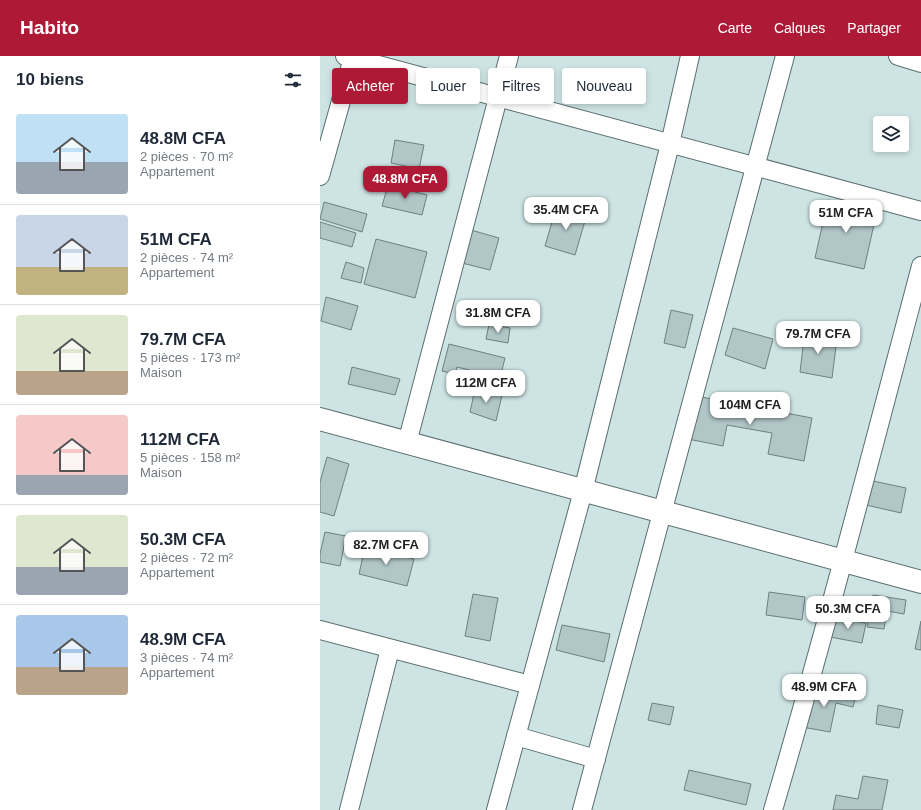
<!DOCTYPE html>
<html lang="fr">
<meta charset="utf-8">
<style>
body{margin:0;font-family:Helvetica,sans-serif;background:#f6f6f7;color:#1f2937;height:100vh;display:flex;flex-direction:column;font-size:15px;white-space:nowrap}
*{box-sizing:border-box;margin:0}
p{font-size:13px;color:#747a83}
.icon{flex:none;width:22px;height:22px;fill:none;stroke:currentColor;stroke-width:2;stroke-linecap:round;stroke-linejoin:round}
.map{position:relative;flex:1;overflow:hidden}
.drawer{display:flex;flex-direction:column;background:#fff;width:320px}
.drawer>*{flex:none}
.guide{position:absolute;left:12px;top:12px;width:380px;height:36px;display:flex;gap:8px}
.buttons{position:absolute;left:553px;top:60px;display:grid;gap:8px}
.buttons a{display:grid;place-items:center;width:36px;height:36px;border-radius:4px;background:#fff;box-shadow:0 2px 6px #0003;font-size:20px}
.price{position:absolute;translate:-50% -34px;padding:0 9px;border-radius:8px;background:#fff;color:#222;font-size:13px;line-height:26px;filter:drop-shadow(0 1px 2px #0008)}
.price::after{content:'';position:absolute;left:50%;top:24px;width:12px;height:9px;margin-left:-6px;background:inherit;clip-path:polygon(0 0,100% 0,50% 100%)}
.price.current{background:#ae1935;color:#fff}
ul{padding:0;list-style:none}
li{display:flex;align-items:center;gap:12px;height:100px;padding:0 16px}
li+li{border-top:1px solid #e0e1e3}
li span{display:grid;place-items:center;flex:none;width:112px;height:80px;border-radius:4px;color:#555}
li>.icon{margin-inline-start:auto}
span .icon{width:48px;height:48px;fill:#fffc;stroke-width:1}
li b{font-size:17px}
h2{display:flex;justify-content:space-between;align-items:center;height:48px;padding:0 16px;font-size:17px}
.pill{padding:0 14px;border-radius:4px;background:#fff;box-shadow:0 2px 6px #0003;font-size:14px;line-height:36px}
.pill.current{background:#ae1935;color:#fff}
header{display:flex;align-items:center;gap:24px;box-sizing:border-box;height:56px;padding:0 20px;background:#ae1935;color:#fff}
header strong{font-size:19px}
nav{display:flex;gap:22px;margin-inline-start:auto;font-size:14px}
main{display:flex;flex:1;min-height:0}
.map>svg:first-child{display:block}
</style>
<header>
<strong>Habito</strong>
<nav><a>Carte</a><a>Calques</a><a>Partager</a></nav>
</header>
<main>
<section class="drawer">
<h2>10 biens<svg class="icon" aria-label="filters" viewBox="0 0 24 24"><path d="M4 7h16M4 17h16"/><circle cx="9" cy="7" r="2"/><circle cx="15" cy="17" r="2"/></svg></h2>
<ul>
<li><span style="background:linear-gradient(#bfe0f5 60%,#9aa5b1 0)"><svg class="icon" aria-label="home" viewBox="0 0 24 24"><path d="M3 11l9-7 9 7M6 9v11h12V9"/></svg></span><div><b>48.8M CFA</b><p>2 pièces · 70 m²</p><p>Appartement</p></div></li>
<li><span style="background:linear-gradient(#c9d6e8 65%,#c2b280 0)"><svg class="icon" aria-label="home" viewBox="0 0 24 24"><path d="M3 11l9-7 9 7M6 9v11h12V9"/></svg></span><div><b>51M CFA</b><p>2 pièces · 74 m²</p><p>Appartement</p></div></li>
<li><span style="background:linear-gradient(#dfe7d0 70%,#b9a48a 0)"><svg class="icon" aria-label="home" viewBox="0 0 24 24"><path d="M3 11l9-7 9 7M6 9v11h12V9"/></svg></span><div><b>79.7M CFA</b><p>5 pièces · 173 m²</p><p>Maison</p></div></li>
<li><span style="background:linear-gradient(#f6c9c9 75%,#9aa5b1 0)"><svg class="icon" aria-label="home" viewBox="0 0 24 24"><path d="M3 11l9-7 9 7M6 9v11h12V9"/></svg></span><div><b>112M CFA</b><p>5 pièces · 158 m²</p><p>Maison</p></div></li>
<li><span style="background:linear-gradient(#dfe7d0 65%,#9aa5b1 0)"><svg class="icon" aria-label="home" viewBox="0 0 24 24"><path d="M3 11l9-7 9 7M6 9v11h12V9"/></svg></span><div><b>50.3M CFA</b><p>2 pièces · 72 m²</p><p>Appartement</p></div></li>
<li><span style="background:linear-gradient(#a9c7e8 65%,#b9a48a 0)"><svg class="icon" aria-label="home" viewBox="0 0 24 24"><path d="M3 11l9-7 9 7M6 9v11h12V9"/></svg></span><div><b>48.9M CFA</b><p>3 pièces · 74 m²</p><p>Appartement</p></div></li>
</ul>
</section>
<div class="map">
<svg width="601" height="754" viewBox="0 0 601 754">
<rect width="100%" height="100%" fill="#cee4e4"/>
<g fill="#b1c6c7" stroke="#6d8182">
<path d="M75,84l29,5 -5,24 -28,-6z"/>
<path d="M68,129l39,10 -5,20 -40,-9z"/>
<path d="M508,144l49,11 -13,58 -49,-11z"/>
<path d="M4,146l43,12 -5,18 -42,-13z"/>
<path d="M236,152l31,6 -12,41 -30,-9z"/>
<path d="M0,166l36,11 -4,14 -32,-9z"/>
<path d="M151,174l28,8 -9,32 -28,-7z"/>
<path d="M56,183l51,13 -12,46 -51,-14z"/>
<path d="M26,206l18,6 -3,15 -20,-5z"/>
<path d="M6,241l32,9 -7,24 -30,-9z"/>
<path d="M351,254l22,5 -8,33 -21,-5z"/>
<path d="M169,268l21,4 -2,15 -22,-4z"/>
<path d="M413,272l40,11 -8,30 -40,-14z"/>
<path d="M485,274l32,9 -5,39 -32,-6z"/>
<path d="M129,288l56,14 -5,20 -43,-11 -2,7 -13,-3z"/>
<path d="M32,311l48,12 -5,16 -47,-11z"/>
<path d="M155,333l27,6 -6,26 -26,-9z"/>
<path d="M376,340l116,22 -8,43 -36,-7 4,-21 -45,-8 -4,21 -35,-7z"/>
<path d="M7,401l22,7 -15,52 -14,-4v-30z"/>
<path d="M553,425l33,7 -5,25 -35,-8z"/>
<path d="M5,476l21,4 -6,30 -20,-4v-8z"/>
<path d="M45,491l49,12 -7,27 -48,-12z"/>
<path d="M449,536l36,5 -3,23 -36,-5z"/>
<path d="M153,538l25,4 -8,43 -25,-5z"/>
<path d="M553,539l33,5 -2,14 -17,-3 -3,18 -17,-2z"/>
<path d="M513,561l33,6 -4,20 -32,-6z"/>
<path d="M601,565v29l-6,-1z"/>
<path d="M242,569l48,9 -6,28 -48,-12z"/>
<path d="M491,630l45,9 -3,12 -17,-4 -6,29 -28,-5z"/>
<path d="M332,647l22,4 -4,18 -22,-5z"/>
<path d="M558,649l25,5 -4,18 -23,-4z"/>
<path d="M369,714l62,14 -5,21 -62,-15z"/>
<path d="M543,720l25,4 -6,30h-49l3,-15 22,4z"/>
</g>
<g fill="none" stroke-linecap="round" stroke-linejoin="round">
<g stroke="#5b6e6f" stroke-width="20">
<g id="minor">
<path d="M25,0l576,155"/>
<path d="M578,0l23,7"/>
<path d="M0,120l33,-118"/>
<path d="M87,387l102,-387"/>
<path d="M0,574l210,55"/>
<path d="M196,680l80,23"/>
<path d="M29,754l41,-161"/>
<path d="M176,754l87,-319 87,-347 20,-88"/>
<path d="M262,754l203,-754"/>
<path d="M453,754c53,-180 100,-363 148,-544"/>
</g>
</g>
<g stroke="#5b6e6f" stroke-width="24">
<path id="tertiary" d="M0,363l601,163"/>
</g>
<use href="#minor" stroke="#fff" stroke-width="18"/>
<use href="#tertiary" stroke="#fff" stroke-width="22"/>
</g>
</svg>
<div class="buttons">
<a><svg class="icon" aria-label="layers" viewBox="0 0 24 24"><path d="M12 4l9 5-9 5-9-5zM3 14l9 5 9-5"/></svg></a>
</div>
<b class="price current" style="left:85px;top:144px">48.8M CFA</b>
<b class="price" style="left:246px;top:175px">35.4M CFA</b>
<b class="price" style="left:526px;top:178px">51M CFA</b>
<b class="price" style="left:178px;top:278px">31.8M CFA</b>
<b class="price" style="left:498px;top:299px">79.7M CFA</b>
<b class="price" style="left:166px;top:348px">112M CFA</b>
<b class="price" style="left:430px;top:370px">104M CFA</b>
<b class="price" style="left:66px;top:510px">82.7M CFA</b>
<b class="price" style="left:528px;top:574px">50.3M CFA</b>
<b class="price" style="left:504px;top:652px">48.9M CFA</b>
<div class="guide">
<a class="pill current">Acheter</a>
<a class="pill">Louer</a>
<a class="pill">Filtres</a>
<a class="pill">Nouveau</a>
</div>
</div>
</main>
